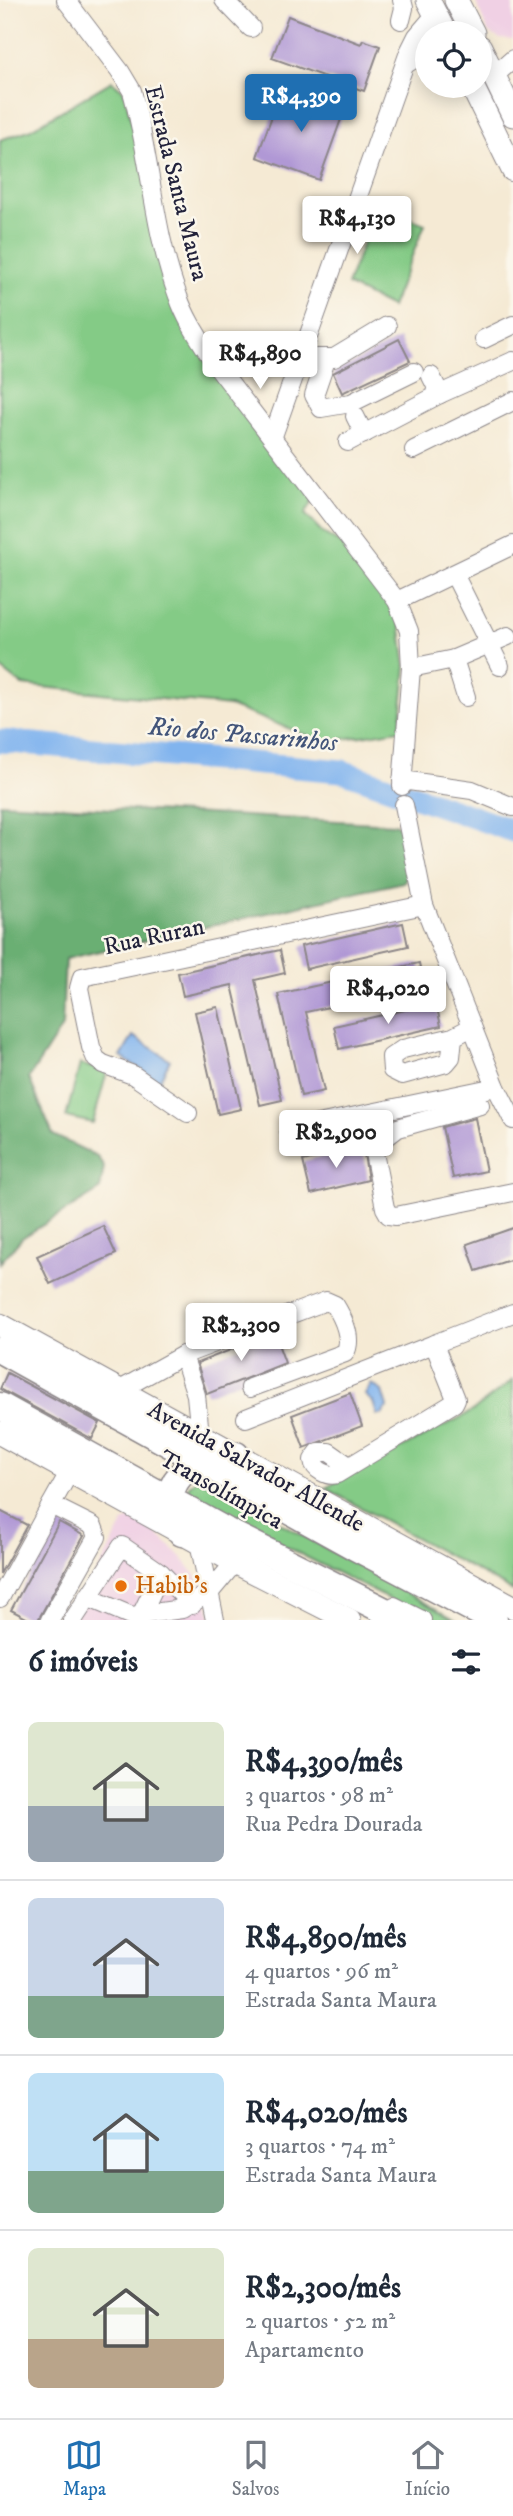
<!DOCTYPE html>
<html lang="pt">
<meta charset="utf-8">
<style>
body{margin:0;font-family:"IM FELL DW Pica",serif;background:#f6f6f7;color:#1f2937;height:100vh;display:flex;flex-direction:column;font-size:26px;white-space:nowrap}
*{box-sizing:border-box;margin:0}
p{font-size:23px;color:#747a83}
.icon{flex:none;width:38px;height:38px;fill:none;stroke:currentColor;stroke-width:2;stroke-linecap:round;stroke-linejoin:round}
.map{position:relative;height:1620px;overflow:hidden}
.sheet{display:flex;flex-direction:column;background:#fff;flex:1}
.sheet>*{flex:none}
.buttons{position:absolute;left:415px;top:21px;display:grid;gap:14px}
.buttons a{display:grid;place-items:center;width:77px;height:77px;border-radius:50%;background:#fff;box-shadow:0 4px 18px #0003;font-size:35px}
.price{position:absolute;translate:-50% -60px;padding:0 16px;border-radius:7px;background:#fff;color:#222;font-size:23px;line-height:46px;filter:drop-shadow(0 2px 4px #0008)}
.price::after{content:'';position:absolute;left:50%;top:42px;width:21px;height:16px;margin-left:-10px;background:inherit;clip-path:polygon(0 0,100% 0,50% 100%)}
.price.selected{background:#1f6fb2;color:#fff}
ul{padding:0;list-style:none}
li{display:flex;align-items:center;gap:21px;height:175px;padding:0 28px}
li+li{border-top:2px solid #e0e1e3}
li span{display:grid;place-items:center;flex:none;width:196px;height:140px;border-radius:10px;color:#555}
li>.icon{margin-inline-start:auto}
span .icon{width:84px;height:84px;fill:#fffc;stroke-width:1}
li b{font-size:30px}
h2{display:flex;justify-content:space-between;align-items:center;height:84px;padding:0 28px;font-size:30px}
.menu{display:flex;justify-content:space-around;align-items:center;height:98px;border-top:2px solid #e0e1e3;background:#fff;font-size:19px;color:#747a83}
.menu a{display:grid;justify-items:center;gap:4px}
.menu .selected{color:#1f6fb2}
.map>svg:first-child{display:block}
</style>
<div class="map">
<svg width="513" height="1620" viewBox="0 0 513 1620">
<rect width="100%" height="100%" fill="#fbf7ec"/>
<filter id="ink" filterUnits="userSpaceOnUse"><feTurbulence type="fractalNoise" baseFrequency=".0143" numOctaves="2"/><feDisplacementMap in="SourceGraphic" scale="14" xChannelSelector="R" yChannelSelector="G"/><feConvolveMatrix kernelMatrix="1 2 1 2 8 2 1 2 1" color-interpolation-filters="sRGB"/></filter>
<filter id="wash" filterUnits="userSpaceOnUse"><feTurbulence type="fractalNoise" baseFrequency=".00686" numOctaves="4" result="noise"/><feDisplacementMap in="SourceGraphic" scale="28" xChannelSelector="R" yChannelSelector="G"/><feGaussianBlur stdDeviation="1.57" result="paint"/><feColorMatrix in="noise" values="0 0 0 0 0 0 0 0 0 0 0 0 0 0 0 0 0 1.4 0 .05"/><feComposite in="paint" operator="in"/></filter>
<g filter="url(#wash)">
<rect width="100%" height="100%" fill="#f5ead4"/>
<g fill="#f0d0e4">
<path d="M475,0h38v40l-13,-1 -12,-7z"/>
<path d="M130,1519l21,10 30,27 20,27 11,37h-141l53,-98z"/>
</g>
<g fill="#84cb86" stroke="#537660" stroke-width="2">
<path d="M112,81l12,10 54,218 138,187 -11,18 18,19 40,24 34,43 9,67 -6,63 -75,12 -96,-36 -207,-21 -22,-17v-528l29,-10z"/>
<path d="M377,206l48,18 -34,83 -44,-22z"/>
<path d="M80,1064l27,8 -14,51 -27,-6z"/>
<path d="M513,1380v211l-188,-103 148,-77z"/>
<path d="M199,1478l257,142h-26l-244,-124 3,-11z"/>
</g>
<path fill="#6baf73" stroke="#466857" stroke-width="2" d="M0,803l395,21 10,7 6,36 -7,15 -339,77 -3,68 -33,51 24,57 44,21 7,11 -4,23 -78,48 -22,25z"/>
<g fill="#81b4ee" stroke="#526b94" stroke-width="2">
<path d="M133,1036l37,24 -11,21 -38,-24z"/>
<path d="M371,1384l11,7 5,16 -5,8h-5l-4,-13 -8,-7z"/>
</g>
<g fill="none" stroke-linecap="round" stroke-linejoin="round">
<path stroke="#81b4ee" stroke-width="23" d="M0,741l342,30 171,60"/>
</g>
<g id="blocks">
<g fill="#b098d5">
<path d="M288,16l73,28 2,-4 17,6 -16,45 -92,-33z"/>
<path d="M282,89l62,22 -25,69 -62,-23z"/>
<path d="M399,339l11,22 -68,32 -9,-20z"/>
<path d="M403,923l5,23 -102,23 -5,-23z"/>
<path d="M280,950l5,23 -30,7 27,120 -22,5 -28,-120 -49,11 -5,-23z"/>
<path d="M419,963l5,23 -118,26 18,79 -23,5 -23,-102z"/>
<path d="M436,1003l5,23 -102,23 -5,-23z"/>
<path d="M218,1007l23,102 -23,5 -23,-102z"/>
<path d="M475,1118l11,53 -33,7 -11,-51z"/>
<path d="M363,1147l5,33 -57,14 -8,-33z"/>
<path d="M103,1226l13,28 -66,30 -13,-28z"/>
<path d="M513,1228v31l-37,12 -9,-27z"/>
<path d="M274,1333l11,30 -78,31 -10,-31z"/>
<path d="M7,1373l93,50 -8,16 -92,-50z"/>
<path d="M350,1393l12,33 -58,22 -12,-33z"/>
<path d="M0,1511l27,14 -27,49z"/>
<path d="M59,1522l25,14 -46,84h-8l-19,-10z"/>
</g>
</g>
</g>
<g filter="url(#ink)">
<use href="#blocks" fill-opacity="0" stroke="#8c8688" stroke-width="2"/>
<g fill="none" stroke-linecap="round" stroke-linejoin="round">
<g stroke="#8c8688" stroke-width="20">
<g id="minor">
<path d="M66,0l54,71 12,20c19,68 21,139 46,205 8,24 23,45 36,66l183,239 12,30 2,37 -9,118"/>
<path d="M224,0l27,28"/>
<path d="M401,20l3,-12 -2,-8"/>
<path d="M406,64l21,-13"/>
<path d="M494,76l19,-17"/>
<path d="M484,339l29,-14"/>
<path d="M315,358h19l53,-32"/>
<path d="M326,360l-12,35 7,13 30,-5 63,-31"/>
<path d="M431,376l9,18"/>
<path d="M355,416l9,18"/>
<path d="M273,436l136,-384 8,-16 18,-21"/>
<path d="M348,442l92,-48 73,-33"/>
<path d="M414,450l99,-49"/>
<path d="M454,574l46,92"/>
<path d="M397,601l116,-56"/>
<path d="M411,668l43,-9"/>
<path d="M466,697l-12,-38 54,-23"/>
<path d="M402,780l70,10 41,17"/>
<path d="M404,805l20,100 72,182 17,33"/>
<path d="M453,1037l-2,20 -5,6 -44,12 -10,-5 -1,-13 12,-8 50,-12 19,-10"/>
<path d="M480,1105l-82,23 -22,17 -2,8 11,55 4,7 7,1 117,-24"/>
<path d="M188,1113l-55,-38 -30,-11 -7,-5 -5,-12 -12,-59 3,-11 342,-72"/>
<path d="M289,1130l207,-43"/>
<path d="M434,1344l79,-31"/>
<path d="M183,1355l13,40 4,40"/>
<path d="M120,1390l63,-35 143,-54 9,4c8,13 18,34 10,48l-95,35"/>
<path d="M246,1418l188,-74 22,55 -2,4 -117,71c-9,3 -23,-4 -24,-14l6,-8h10l20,14"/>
<path d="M199,1542l16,78"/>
<path d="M87,1597l45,19 50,-7 28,-17 25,-30"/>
<path d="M0,1598l51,-93"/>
<path d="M394,1606l28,14"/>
<path d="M141,1615l20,-42"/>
<path d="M50,1620l47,-83 -4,-11 -42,-21 19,-34"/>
<path d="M73,1620l49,-74 39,27 31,32"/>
</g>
</g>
<g stroke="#8c8688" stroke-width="25">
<g id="major">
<path d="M428,0l17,33"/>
<path d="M456,0l17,33"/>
<path d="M480,47l33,68"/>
<path d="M472,86l41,84"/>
<path d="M0,1325l513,282"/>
<path d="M0,1433l235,129 114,58"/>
</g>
</g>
<g stroke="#8c8688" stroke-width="29">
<g id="highway">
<path d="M0,1350l355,197 139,73"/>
<path d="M0,1406l226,125 177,89"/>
<path d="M372,1532l36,28"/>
<path d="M182,1533c-31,-51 7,-75 54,-78"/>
</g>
</g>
<use href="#minor" stroke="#fff" stroke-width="18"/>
<use href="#major" stroke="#fff" stroke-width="23"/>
<use href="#highway" stroke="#fff" stroke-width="26"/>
</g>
</g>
<circle fill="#e8710a" stroke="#fbf7ec" stroke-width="2.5" cx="121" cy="1586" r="7"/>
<g text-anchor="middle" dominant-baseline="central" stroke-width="5" stroke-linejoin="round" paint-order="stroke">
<g font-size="24" fill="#22223b" stroke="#fbf7ec">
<text transform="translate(176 183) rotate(76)">Estrada Santa Maura</text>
<text transform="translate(154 937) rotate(-12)">Rua Ruran</text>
<text transform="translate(256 1467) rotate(29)">Avenida Salvador Allende</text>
<text transform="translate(221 1490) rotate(29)">Transolímpica</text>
</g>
<g font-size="24" fill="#c56008" stroke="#fbf7ec" text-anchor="start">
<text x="135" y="1586">Habib's</text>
</g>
<g font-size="26" font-style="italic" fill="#43557a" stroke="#fbf7ec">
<text transform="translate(243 735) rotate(5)">Rio dos Passarinhos</text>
</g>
</g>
</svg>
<div class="buttons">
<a><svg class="icon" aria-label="locate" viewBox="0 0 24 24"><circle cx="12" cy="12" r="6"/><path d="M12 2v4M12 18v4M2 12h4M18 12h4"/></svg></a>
</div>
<b class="price selected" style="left:301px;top:134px">R$4,390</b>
<b class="price" style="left:357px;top:256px">R$4,130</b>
<b class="price" style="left:260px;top:391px">R$4,890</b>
<b class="price" style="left:388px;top:1026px">R$4,020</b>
<b class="price" style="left:336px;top:1170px">R$2,900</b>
<b class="price" style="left:241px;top:1363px">R$2,300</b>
</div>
<section class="sheet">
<h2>6 imóveis<svg class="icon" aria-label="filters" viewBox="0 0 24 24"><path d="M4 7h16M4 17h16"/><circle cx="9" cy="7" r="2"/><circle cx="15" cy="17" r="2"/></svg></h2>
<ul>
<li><span style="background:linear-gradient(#dfe7d0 60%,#9aa5b1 0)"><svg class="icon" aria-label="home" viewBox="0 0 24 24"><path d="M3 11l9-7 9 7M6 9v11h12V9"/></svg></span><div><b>R$4,390/mês</b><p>3 quartos · 98 m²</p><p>Rua Pedra Dourada</p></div></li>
<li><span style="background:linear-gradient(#c9d6e8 70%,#7fa58c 0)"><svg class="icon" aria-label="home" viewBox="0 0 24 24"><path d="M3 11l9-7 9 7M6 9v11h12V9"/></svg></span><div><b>R$4,890/mês</b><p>4 quartos · 96 m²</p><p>Estrada Santa Maura</p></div></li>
<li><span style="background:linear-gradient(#bfe0f5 70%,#7fa58c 0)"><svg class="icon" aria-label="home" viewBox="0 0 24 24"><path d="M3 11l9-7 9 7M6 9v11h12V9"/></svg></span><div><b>R$4,020/mês</b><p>3 quartos · 74 m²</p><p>Estrada Santa Maura</p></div></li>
<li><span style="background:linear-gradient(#dfe7d0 65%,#b9a48a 0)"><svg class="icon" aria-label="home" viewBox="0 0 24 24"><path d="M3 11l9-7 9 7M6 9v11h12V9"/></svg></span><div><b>R$2,300/mês</b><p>2 quartos · 52 m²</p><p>Apartamento</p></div></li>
</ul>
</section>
<nav class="menu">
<a class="selected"><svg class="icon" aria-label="map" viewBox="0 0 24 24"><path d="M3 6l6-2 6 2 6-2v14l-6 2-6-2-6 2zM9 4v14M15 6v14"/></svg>Mapa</a>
<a><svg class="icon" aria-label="saved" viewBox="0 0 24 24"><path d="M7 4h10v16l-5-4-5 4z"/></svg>Salvos</a>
<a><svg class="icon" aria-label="home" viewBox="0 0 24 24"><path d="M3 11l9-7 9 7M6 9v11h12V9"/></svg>Início</a>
</nav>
